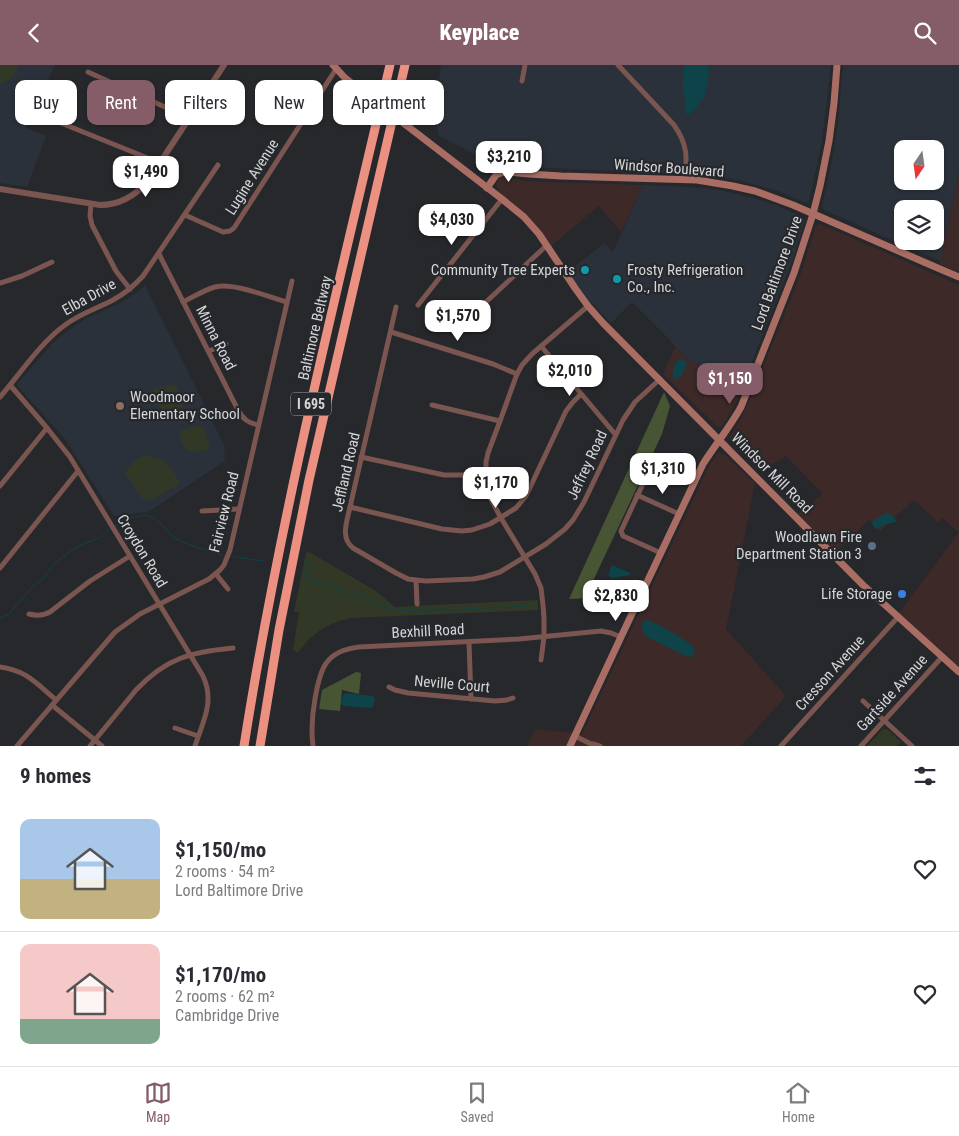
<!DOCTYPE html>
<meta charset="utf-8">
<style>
body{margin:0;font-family:"Roboto Condensed",sans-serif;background:#f2f2f3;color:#2b2b33;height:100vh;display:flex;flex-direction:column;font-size:19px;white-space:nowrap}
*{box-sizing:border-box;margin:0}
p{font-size:16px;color:#7c7c81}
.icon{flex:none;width:28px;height:28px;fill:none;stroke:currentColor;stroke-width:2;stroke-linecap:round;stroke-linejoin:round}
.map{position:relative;height:681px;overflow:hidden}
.side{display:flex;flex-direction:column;background:#fff;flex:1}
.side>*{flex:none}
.hud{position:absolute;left:15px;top:15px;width:500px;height:45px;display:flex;gap:10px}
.needle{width:32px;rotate:193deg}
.buttons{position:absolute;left:894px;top:75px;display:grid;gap:10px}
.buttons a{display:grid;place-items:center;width:50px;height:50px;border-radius:10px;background:#fff;box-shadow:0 1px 4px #0004;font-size:25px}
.price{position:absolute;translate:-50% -42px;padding:0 11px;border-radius:10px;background:#fff;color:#222;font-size:16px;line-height:32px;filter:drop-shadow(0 1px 2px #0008)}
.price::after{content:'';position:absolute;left:50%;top:30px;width:15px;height:11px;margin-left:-8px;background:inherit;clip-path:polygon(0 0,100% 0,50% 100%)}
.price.selected{background:#855d69;color:#fff}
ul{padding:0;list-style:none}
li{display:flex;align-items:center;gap:15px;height:125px;padding:0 20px}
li+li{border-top:1px solid #e1e1e2}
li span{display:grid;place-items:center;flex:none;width:140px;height:100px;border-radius:10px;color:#555}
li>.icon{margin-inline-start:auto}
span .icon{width:60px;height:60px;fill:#fffc;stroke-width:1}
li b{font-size:21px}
h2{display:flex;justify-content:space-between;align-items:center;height:60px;padding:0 20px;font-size:21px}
.chip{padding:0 18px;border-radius:10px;background:#fff;box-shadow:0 1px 4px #0004;font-size:18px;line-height:45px}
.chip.selected{background:#855d69;color:#fff}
header{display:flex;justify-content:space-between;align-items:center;height:65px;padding:0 20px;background:#855d69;color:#fff;font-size:22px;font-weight:800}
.tab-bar{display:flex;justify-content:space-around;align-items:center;height:70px;border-top:1px solid #e1e1e2;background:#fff;font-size:14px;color:#7c7c81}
.tab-bar a{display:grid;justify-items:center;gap:2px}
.tab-bar .selected{color:#855d69}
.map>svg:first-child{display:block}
</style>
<header><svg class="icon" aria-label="back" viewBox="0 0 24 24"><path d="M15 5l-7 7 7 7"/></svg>Keyplace<svg class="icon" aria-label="search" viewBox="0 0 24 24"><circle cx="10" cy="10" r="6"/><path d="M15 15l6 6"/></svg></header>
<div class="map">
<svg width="959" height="681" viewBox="0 0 959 681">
<rect width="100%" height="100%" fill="#26282c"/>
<g fill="#3d2a28">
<path d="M959,107v100l-20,-8z"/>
<path d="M502,111l22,5 17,1 102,3 -22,47 -22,-26 -48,40 -18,-24 -18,-17 -16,-13 -3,-7 3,-6z"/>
<path d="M820,159l139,61v382l-60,-54 60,-81 -17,-14 -3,5 -25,-23 -34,31 -11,-11 -34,33 -38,-39 26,-20 -37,-38 -26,15 -30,-32v-3l11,-17 10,-22 49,-121 16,-50z"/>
<path d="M675,282l13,13 56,22 -9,23 -13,21 -4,1 -55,-53z"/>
<path d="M718,388l6,1 31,29 -29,146 60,67 -45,50h-214l8,-17 47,5 126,-266z"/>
</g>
<g fill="#2b313a" fill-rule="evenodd">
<path d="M0,0h55l-29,63 20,8 -19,51 -27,-4z"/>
<path d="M441,0h390l-9,76 -13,60 -3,2 -28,-12 -21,-6 -18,-5 -32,-5 -178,-8 -27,-5 -27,-8 -36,-18 -5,-23z"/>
<path d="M843,0h116v107l-19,89 -116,-51 -2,-4 9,-40 7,-41zM902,84h33v32h-33zM902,144h33v32h-33z"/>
<path d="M643,120l46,2 31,3 33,8 20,6 30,13 2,4 -11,35 -50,126 -56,-22 -17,-18v-1l-39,-39 -21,21 -23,-24 -21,-27 38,-29 8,9z"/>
<path d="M145,220l79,160 1,16 -77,51 -34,4 -49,-77 -48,-54 1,-2 33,-38 10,-9 24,-17 37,-17 17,-11z"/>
</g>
<g fill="#313926">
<path d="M0,0h18c-2,10 -8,16 -18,19z"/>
<path d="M173,319l4,3 6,20c-17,8 -29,3 -30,-17z"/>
<path d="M200,360l4,3 6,20c-18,8 -30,3 -30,-17z"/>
<path d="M144,391c22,2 27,9 36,28l-30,16 -7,-1 -18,-26c6,-9 10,-13 19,-17z"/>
<path d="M309,487l67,39 19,16 143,-7v10l-188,8c-23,5 -39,16 -52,35l-5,-3 6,-38h-5l12,-59z"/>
<path d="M883,664h4l14,13 -4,4h-30z"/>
</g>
<g fill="#475534">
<path d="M664,327l6,14 -8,28 -70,149 49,-2 -8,15 -64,3z"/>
<path d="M356,607l5,1 -2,21 -17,-4 -2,21 -21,-2 3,-19z"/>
</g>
<g fill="#0d4349">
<path d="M684,0h25l-1,19 -4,13 -6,8 -2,4 -8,6 -2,-1c-2,-5 0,-11 -1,-16 -3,-11 -2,-22 -1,-33z"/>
<path d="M677,295h5l4,2 1,2 -6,12 -4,4 -4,-1c-1,-7 1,-13 4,-19z"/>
<path d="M886,448c5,0 8,3 10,7v2l-9,2 -9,4 -3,1 -3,-5 2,-4z"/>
<path d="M612,500l18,8 1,2 -19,3 -4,-3z"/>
<path d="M645,555c9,0 38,19 47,25 3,5 4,9 -1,12l-5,-1 -39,-19c-5,-5 -9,-12 -2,-17z"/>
<path d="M345,628l28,3 2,2 -2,9 -4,1 -25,-2 -3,-2c0,-4 1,-8 4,-11z"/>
</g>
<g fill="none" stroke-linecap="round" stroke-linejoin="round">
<g stroke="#0d4349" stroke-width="1">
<path d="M115,461l4,-4 10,-4 18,-3 9,4 18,19 21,9 27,8"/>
<path d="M234,492l30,4"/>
<path d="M304,495l5,2 -3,15 2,4 20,4 58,22 11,3 12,1 8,-1h41l18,-2 40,-1 18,-2"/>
<path d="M0,553l9,-4 26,-30 6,-3 15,-19 22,-16 23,-9 10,-9"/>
</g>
<g stroke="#7b554f" stroke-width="5">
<path d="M618,0l56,60c14,20 13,32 11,55"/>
<path d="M88,7l101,46"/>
<path d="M522,16l3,-16"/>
<path d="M56,56l104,42"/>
<path d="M91,139l-1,12 2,9 24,46 14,18"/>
<path d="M185,150l38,17 7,-1 4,-3 102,-159"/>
<path d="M159,189l79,156c5,9 10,13 20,15"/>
<path d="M0,218l22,-7 30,-14"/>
<path d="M183,237c10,-5 21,-12 32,-15 17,-5 54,10 72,15"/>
<path d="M418,240l84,-106"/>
<path d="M396,242l-46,200c-3,14 -10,31 3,41l43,25 12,6 8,1 10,1 47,-2 11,-2 16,-5 46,-28 19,-15 8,-9 11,-18 39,-82 12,-18 25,-23"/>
<path d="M471,251l76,-71"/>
<path d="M391,267l102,32 24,10"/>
<path d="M541,281l74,88"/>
<path d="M209,286l17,-7"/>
<path d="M10,320l37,43 23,29 133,219c12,26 0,45 -8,70"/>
<path d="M0,332c21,-24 39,-53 65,-72 14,-11 31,-16 48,-25 11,-6 21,-14 30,-24l75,-111"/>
<path d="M432,340l68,16"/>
<path d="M361,392l83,18h20l21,-4"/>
<path d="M0,421l47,-58"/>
<path d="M637,430l42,19"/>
<path d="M350,442l92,22 20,2 10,-1 18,-6 26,-16 10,-12 40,-85 7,-9 8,-8"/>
<path d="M202,446l37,-2"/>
<path d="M661,488l-38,-17 -2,-5 33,-71 4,-3 3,1 37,17"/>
<path d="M0,503l78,-97"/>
<path d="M216,509l12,15"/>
<path d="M416,515l1,24"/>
<path d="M29,549c8,2 14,2 21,-2l40,-31 40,-25"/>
<path d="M469,577l2,57"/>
<path d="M541,595l3,-23v-19l-1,-13 -2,-17 -6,-14 -34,-56 -12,-22 -3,-15v-19l2,-9 12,-32 17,-47 5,-9 10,-11 56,-48"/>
<path d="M0,602c26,3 37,17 56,33"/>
<path d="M389,622l6,3 13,3 87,8 12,-1 6,-2"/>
<path d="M863,636l49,45"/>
<path d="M52,640l50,41"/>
<path d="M175,663l23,8"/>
<path d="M575,671l16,8h3l6,2"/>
<path d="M17,681l98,-114 25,-18 69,-35 11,-9 4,-5 6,-15 62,-269"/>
<path d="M90,681l46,-56c30,-32 55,-38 97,-42"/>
<path d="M313,681c-2,-16 -1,-31 2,-47 5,-30 10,-48 44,-52l160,-8 82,-8 10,2 10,4"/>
<path d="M781,681l117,-129"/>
<path d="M861,681l81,-89"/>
</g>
<path stroke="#7b554f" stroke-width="6" d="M0,124l100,16c20,0 35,-9 48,-24l76,-116"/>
<g stroke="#a96d64" stroke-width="7">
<path d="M333,0l12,13 23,18"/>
<path d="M406,60l96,74 22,18 15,17 36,54 13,18 15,17 260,262 96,87"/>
<path d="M487,123l9,-13 4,-2 7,-1 22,2 32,2 136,4 36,6 22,5 38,14 140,61 26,11"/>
<path d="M570,681l51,-109 82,-173c12,-19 27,-37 38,-57l53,-134 19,-59 7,-28 9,-45 5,-38 3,-38"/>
</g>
<g stroke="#ec9182" stroke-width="9">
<path d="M244,681c36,-229 93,-455 146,-681"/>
<path d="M260,681l19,-116 30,-150 96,-415"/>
</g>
<path stroke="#a96d64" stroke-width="7" d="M368,31l38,29"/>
</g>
<g fill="#0f9aa8" stroke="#26282c" stroke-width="2">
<circle cx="585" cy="205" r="5"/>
<circle cx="617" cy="214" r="5"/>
</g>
<circle fill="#8d6e63" stroke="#26282c" stroke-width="2" cx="120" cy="341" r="5"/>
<circle fill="#5c6f8a" stroke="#26282c" stroke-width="2" cx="872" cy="481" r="5"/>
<circle fill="#3f7fe0" stroke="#26282c" stroke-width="2" cx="902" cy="529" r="5"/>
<g text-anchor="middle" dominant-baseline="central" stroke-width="4.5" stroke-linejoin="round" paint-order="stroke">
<rect fill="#26282c" stroke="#a0a2a4" stroke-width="1" x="291" y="327.5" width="40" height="23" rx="4"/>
<g font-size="14" font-weight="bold" fill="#d4d6d8">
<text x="311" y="339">I 695</text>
</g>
<g font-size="15" fill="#d4d6d8" stroke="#26282c">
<text transform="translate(669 103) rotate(4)">Windsor Boulevard</text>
<text transform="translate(252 112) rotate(-58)">Lugine Avenue</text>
<text transform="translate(777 208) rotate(-70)">Lord Baltimore Drive</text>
<text transform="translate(89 232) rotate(-29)">Elba Drive</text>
<text transform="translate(315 263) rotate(-77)">Baltimore Beltway</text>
<text transform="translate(216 273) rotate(63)">Minna Road</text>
<text transform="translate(587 400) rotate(-65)">Jeffrey Road</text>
<text transform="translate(346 407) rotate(-77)">Jeffland Road</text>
<text transform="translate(772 408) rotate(45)">Windsor Mill Road</text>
<text transform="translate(224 447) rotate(-76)">Fairview Road</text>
<text transform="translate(142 486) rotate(59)">Croydon Road</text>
<text transform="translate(428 566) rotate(-3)">Bexhill Road</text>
<text transform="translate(830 608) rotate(-48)">Cresson Avenue</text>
<text transform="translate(452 619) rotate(5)">Neville Court</text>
<text transform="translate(892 628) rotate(-48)">Gartside Avenue</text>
</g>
<g font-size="15" fill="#d4d6d8" stroke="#26282c" text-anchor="end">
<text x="575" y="205">Community Tree Experts</text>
<text x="627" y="205" text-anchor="start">Frosty Refrigeration<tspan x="627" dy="17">Co., Inc.</tspan></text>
<text x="130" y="332" text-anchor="start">Woodmoor<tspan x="130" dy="17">Elementary School</tspan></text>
<text x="862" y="472">Woodlawn Fire<tspan x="862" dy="17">Department Station 3</tspan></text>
<text x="892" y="529">Life Storage</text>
</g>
</g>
</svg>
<div class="buttons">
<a><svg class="needle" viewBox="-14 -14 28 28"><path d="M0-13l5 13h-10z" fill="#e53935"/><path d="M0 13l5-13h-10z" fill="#7c7c81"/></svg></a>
<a><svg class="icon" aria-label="layers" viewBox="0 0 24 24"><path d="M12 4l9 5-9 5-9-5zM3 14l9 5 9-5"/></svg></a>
</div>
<b class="price" style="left:509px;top:118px">$3,210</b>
<b class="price" style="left:146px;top:133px">$1,490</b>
<b class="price" style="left:452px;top:181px">$4,030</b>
<b class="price" style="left:458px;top:277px">$1,570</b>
<b class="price" style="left:570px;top:332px">$2,010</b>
<b class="price selected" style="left:730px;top:340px">$1,150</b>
<b class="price" style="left:663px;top:430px">$1,310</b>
<b class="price" style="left:496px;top:444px">$1,170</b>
<b class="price" style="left:616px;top:557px">$2,830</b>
<div class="hud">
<a class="chip">Buy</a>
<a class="chip selected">Rent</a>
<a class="chip">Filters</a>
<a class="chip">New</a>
<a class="chip">Apartment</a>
</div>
</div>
<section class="side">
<h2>9 homes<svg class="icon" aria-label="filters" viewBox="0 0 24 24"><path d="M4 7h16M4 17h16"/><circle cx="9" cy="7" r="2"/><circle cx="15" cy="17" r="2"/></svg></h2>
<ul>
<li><span style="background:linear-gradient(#a9c7e8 60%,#c2b280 0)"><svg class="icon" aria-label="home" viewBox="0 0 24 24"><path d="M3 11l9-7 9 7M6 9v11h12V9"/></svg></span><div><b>$1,150/mo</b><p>2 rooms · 54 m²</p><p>Lord Baltimore Drive</p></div><svg class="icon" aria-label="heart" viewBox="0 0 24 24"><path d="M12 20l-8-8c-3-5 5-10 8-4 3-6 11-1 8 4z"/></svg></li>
<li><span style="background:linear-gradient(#f6c9c9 75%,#7fa58c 0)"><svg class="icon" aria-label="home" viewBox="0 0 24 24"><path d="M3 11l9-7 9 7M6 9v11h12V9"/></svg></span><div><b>$1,170/mo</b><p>2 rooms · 62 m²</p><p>Cambridge Drive</p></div><svg class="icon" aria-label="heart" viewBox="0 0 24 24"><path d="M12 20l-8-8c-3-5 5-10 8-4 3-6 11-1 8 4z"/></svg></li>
</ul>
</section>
<nav class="tab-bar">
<a class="selected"><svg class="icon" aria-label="map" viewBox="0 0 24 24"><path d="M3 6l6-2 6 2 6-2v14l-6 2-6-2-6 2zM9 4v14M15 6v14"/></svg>Map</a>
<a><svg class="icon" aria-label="saved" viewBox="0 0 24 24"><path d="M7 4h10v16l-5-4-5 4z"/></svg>Saved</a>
<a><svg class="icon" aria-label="home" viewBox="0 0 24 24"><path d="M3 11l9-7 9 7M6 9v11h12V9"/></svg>Home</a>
</nav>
